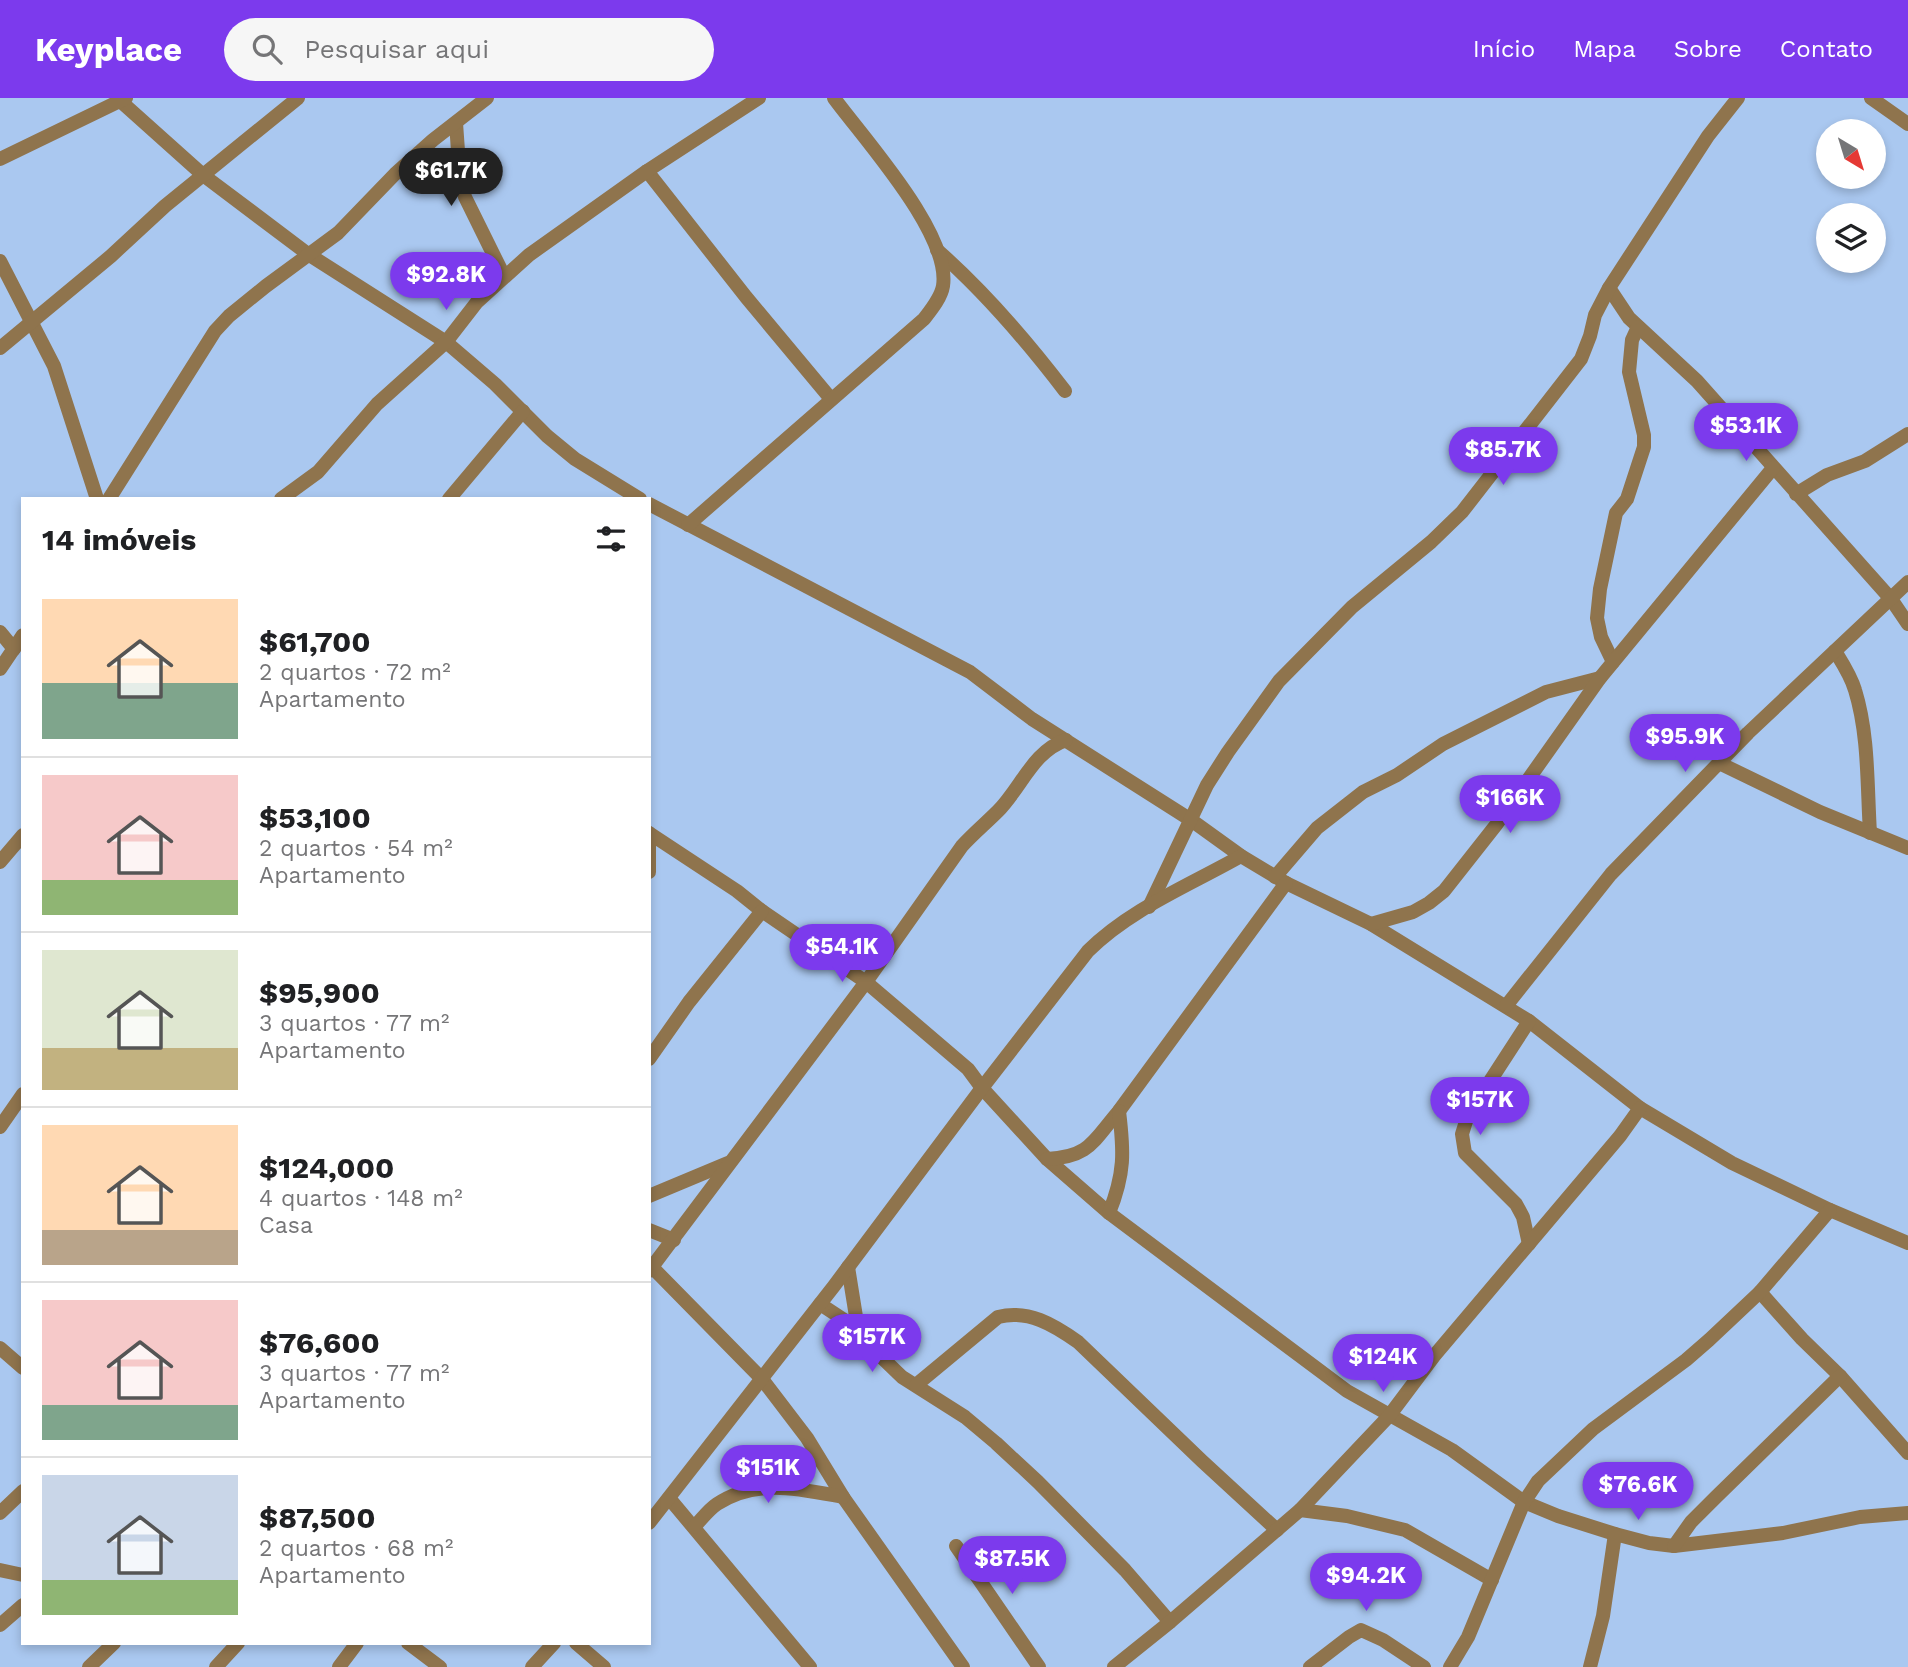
<!DOCTYPE html>
<html lang="pt">
<meta charset="utf-8">
<style>
body{margin:0;font-family:"Work Sans",sans-serif;background:#f6f6f6;color:#202124;height:100vh;display:flex;flex-direction:column;font-size:26px;white-space:nowrap}
*{box-sizing:border-box;margin:0}
p{font-size:23px;color:#757577}
.icon{flex:none;width:38px;height:38px;fill:none;stroke:currentColor;stroke-width:2;stroke-linecap:round;stroke-linejoin:round}
.map{position:relative;flex:1;overflow:hidden}
.drawer{position:absolute;left:21px;top:399px;width:630px;height:1148px;display:flex;flex-direction:column;background:#fff;border-radius:0px;box-shadow:0 4px 10px #0003}
.drawer>*{flex:none}
.needle{width:46px;rotate:142deg}
.controls{position:absolute;left:1816px;top:21px;display:grid;gap:14px}
.controls a{display:grid;place-items:center;width:70px;height:70px;border-radius:50%;background:#fff;box-shadow:0 4px 10px #0003;font-size:35px}
.price{position:absolute;translate:-50% -60px;padding:0 16px;border-radius:24px;background:#7c3aed;color:#fff;font-size:23px;line-height:46px;filter:drop-shadow(0 2px 4px #0008)}
.price::after{content:'';position:absolute;left:50%;top:42px;width:21px;height:16px;margin-left:-10px;background:inherit;clip-path:polygon(0 0,100% 0,50% 100%)}
.price.on{background:#222;color:#fff}
ul{padding:0;list-style:none}
li{display:flex;align-items:center;gap:21px;height:175px;padding:0 21px}
li+li{border-top:2px solid #e0e0e0}
li span{display:grid;place-items:center;flex:none;width:196px;height:140px;border-radius:0px;color:#555}
li>.icon{margin-inline-start:auto}
span .icon{width:84px;height:84px;fill:#fffc;stroke-width:1}
li b{font-size:30px}
h2{display:flex;justify-content:space-between;align-items:center;height:84px;padding:0 21px;font-size:30px}
header{display:flex;align-items:center;gap:42px;box-sizing:border-box;height:98px;padding:0 35px;background:#7c3aed;color:#fff}
header strong{font-size:33px}
nav{display:flex;gap:38px;margin-inline-start:auto;font-size:24px}
.search{width:490px;height:63px;background:#f6f6f6;display:flex;align-items:center;gap:18px;box-sizing:border-box;padding:0 24px;border-radius:38px;color:#757577;font-size:26px}
.map>svg:first-child{display:block}
</style>
<header>
<strong>Keyplace</strong>
<div class="search"><svg class="icon" aria-label="search" viewBox="0 0 24 24"><circle cx="10" cy="10" r="6"/><path d="M15 15l6 6"/></svg>Pesquisar aqui</div>
<nav><a>Início</a><a>Mapa</a><a>Sobre</a><a>Contato</a></nav>
</header>
<div class="map">
<svg width="1908" height="1569" viewBox="0 0 1908 1569">
<rect width="100%" height="100%" fill="#aac8f0"/>
<g fill="none" stroke-linecap="round" stroke-linejoin="round">
<g stroke="#8f744d" stroke-width="14">
<path d="M117,0l86,77 105,79 138,88 49,42 52,52 28,23 65,40"/>
<path d="M1871,0l37,26"/>
<path d="M456,25l3,42 6,32 39,79"/>
<path d="M0,61l126,-61"/>
<path d="M647,73l99,126 85,102"/>
<path d="M937,152c49,43 89,90 128,141"/>
<path d="M0,163l54,105 43,133"/>
<path d="M1609,190l20,30 68,63 194,218 17,25"/>
<path d="M0,250l111,-92 54,-50 133,-108"/>
<path d="M1796,396l31,-19 38,-14 43,-27"/>
<path d="M109,401l106,-168 14,-15 37,-30 72,-53 57,-59 38,-34 54,-42"/>
<path d="M281,401l37,-27 59,-68 69,-62 31,-40 52,-47 118,-84 112,-73"/>
<path d="M449,401l74,-88"/>
<path d="M649,406l321,168 62,47 159,101 50,36 45,27 85,41 158,97 111,87 92,55 98,47 78,33"/>
<path d="M688,427l236,-206c7,-9 17,-21 19,-33 8,-52 -79,-147 -109,-188"/>
<path d="M0,534l14,17"/>
<path d="M1835,553c8,13 16,25 20,39 14,45 12,97 15,143"/>
<path d="M1613,564l-12,-25 -4,-19 3,-29 16,-76 11,-14 17,-52v-12l-15,-63 3,-32 6,-13"/>
<path d="M0,571l23,-34"/>
<path d="M1719,665l101,49 88,36"/>
<path d="M649,735l88,58 25,20 104,71 102,87 14,19 65,71 62,54 238,178 105,59 72,52 34,14 57,18 34,9 25,3 109,-13 77,-16 48,-4"/>
<path d="M0,764l23,-27"/>
<path d="M649,774v-39"/>
<path d="M1275,779l42,-49 46,-36 34,-17 46,-31 103,-52 54,-14"/>
<path d="M1149,809l58,-122 21,-33 51,-71 73,-74 79,-65 31,-30 119,-153 9,-23 5,-21 14,-27 99,-152 30,-38"/>
<path d="M1371,826l42,-12 16,-9 15,-12 52,-66 104,-147 173,-210"/>
<path d="M1506,908l105,-132 137,-141 160,-151"/>
<path d="M1529,923l-61,94 -6,19 3,19 51,51 7,13 6,27"/>
<path d="M649,961l40,-57 73,-91"/>
<path d="M0,1029l23,-33"/>
<path d="M1047,1061c43,-2 46,-18 72,-48l167,-228"/>
<path d="M649,1098l79,-33"/>
<path d="M1109,1115c16,-40 15,-61 10,-102"/>
<path d="M649,1132l25,10"/>
<path d="M649,1166l113,115 45,59 36,59 120,170"/>
<path d="M848,1169l10,62"/>
<path d="M649,1173l217,-289 96,-136c11,-12 24,-23 36,-35 23,-23 35,-60 68,-71"/>
<path d="M1760,1194l42,47 38,37 68,77"/>
<path d="M820,1206l38,25 15,20 29,28 63,40 31,26 42,39 87,88 45,52"/>
<path d="M0,1250l23,20"/>
<path d="M916,1287l82,-68c30,-8 56,8 80,25l124,119 75,69"/>
<path d="M669,1400l141,169"/>
<path d="M1300,1412l47,6 58,14 87,50"/>
<path d="M0,1415l23,-22"/>
<path d="M649,1425l185,-237 148,-198 106,-137c42,-42 102,-66 153,-95"/>
<path d="M694,1429c7,-7 14,-17 23,-23 39,-26 83,-15 126,-7"/>
<path d="M956,1448l83,121"/>
<path d="M1674,1448l17,-24 25,-25 124,-121"/>
<path d="M0,1472l23,5"/>
<path d="M0,1527l23,-20"/>
<path d="M408,1545l32,24"/>
<path d="M576,1545l28,24"/>
<path d="M89,1569l25,-24"/>
<path d="M216,1569l22,-24"/>
<path d="M339,1569l18,-24"/>
<path d="M532,1569l22,-24"/>
<path d="M1114,1569l56,-45 130,-112 89,-94 45,-60 186,-220 20,-28"/>
<path d="M1310,1569l39,-30 12,-7 22,10 41,27"/>
<path d="M1450,1569l18,-30 56,-135 14,-21 55,-52 93,-69 23,-20 51,-48 70,-82"/>
<path d="M1590,1569l13,-51 12,-82"/>
</g>
</g>
</svg>
<div class="controls">
<a><svg class="needle" viewBox="-14 -14 28 28"><path d="M0-13l5 13h-10z" fill="#e53935"/><path d="M0 13l5-13h-10z" fill="#757577"/></svg></a>
<a><svg class="icon" aria-label="layers" viewBox="0 0 24 24"><path d="M12 4l9 5-9 5-9-5zM3 14l9 5 9-5"/></svg></a>
</div>
<b class="price on" style="left:451px;top:110px">$61.7K</b>
<b class="price" style="left:446px;top:214px">$92.8K</b>
<b class="price" style="left:1746px;top:365px">$53.1K</b>
<b class="price" style="left:1503px;top:389px">$85.7K</b>
<b class="price" style="left:1685px;top:676px">$95.9K</b>
<b class="price" style="left:1510px;top:737px">$166K</b>
<b class="price" style="left:842px;top:886px">$54.1K</b>
<b class="price" style="left:1480px;top:1039px">$157K</b>
<b class="price" style="left:872px;top:1276px">$157K</b>
<b class="price" style="left:1383px;top:1296px">$124K</b>
<b class="price" style="left:768px;top:1407px">$151K</b>
<b class="price" style="left:1638px;top:1424px">$76.6K</b>
<b class="price" style="left:1012px;top:1498px">$87.5K</b>
<b class="price" style="left:1366px;top:1515px">$94.2K</b>
<section class="drawer">
<h2>14 imóveis<svg class="icon" aria-label="filters" viewBox="0 0 24 24"><path d="M4 7h16M4 17h16"/><circle cx="9" cy="7" r="2"/><circle cx="15" cy="17" r="2"/></svg></h2>
<ul>
<li><span style="background:linear-gradient(#ffd9b3 60%,#7fa58c 0)"><svg class="icon" aria-label="home" viewBox="0 0 24 24"><path d="M3 11l9-7 9 7M6 9v11h12V9"/></svg></span><div><b>$61,700</b><p>2 quartos · 72 m²</p><p>Apartamento</p></div></li>
<li><span style="background:linear-gradient(#f6c9c9 75%,#8fb573 0)"><svg class="icon" aria-label="home" viewBox="0 0 24 24"><path d="M3 11l9-7 9 7M6 9v11h12V9"/></svg></span><div><b>$53,100</b><p>2 quartos · 54 m²</p><p>Apartamento</p></div></li>
<li><span style="background:linear-gradient(#dfe7d0 70%,#c2b280 0)"><svg class="icon" aria-label="home" viewBox="0 0 24 24"><path d="M3 11l9-7 9 7M6 9v11h12V9"/></svg></span><div><b>$95,900</b><p>3 quartos · 77 m²</p><p>Apartamento</p></div></li>
<li><span style="background:linear-gradient(#ffd9b3 75%,#b9a48a 0)"><svg class="icon" aria-label="home" viewBox="0 0 24 24"><path d="M3 11l9-7 9 7M6 9v11h12V9"/></svg></span><div><b>$124,000</b><p>4 quartos · 148 m²</p><p>Casa</p></div></li>
<li><span style="background:linear-gradient(#f6c9c9 75%,#7fa58c 0)"><svg class="icon" aria-label="home" viewBox="0 0 24 24"><path d="M3 11l9-7 9 7M6 9v11h12V9"/></svg></span><div><b>$76,600</b><p>3 quartos · 77 m²</p><p>Apartamento</p></div></li>
<li><span style="background:linear-gradient(#c9d6e8 75%,#8fb573 0)"><svg class="icon" aria-label="home" viewBox="0 0 24 24"><path d="M3 11l9-7 9 7M6 9v11h12V9"/></svg></span><div><b>$87,500</b><p>2 quartos · 68 m²</p><p>Apartamento</p></div></li>
</ul>
</section>
</div>
